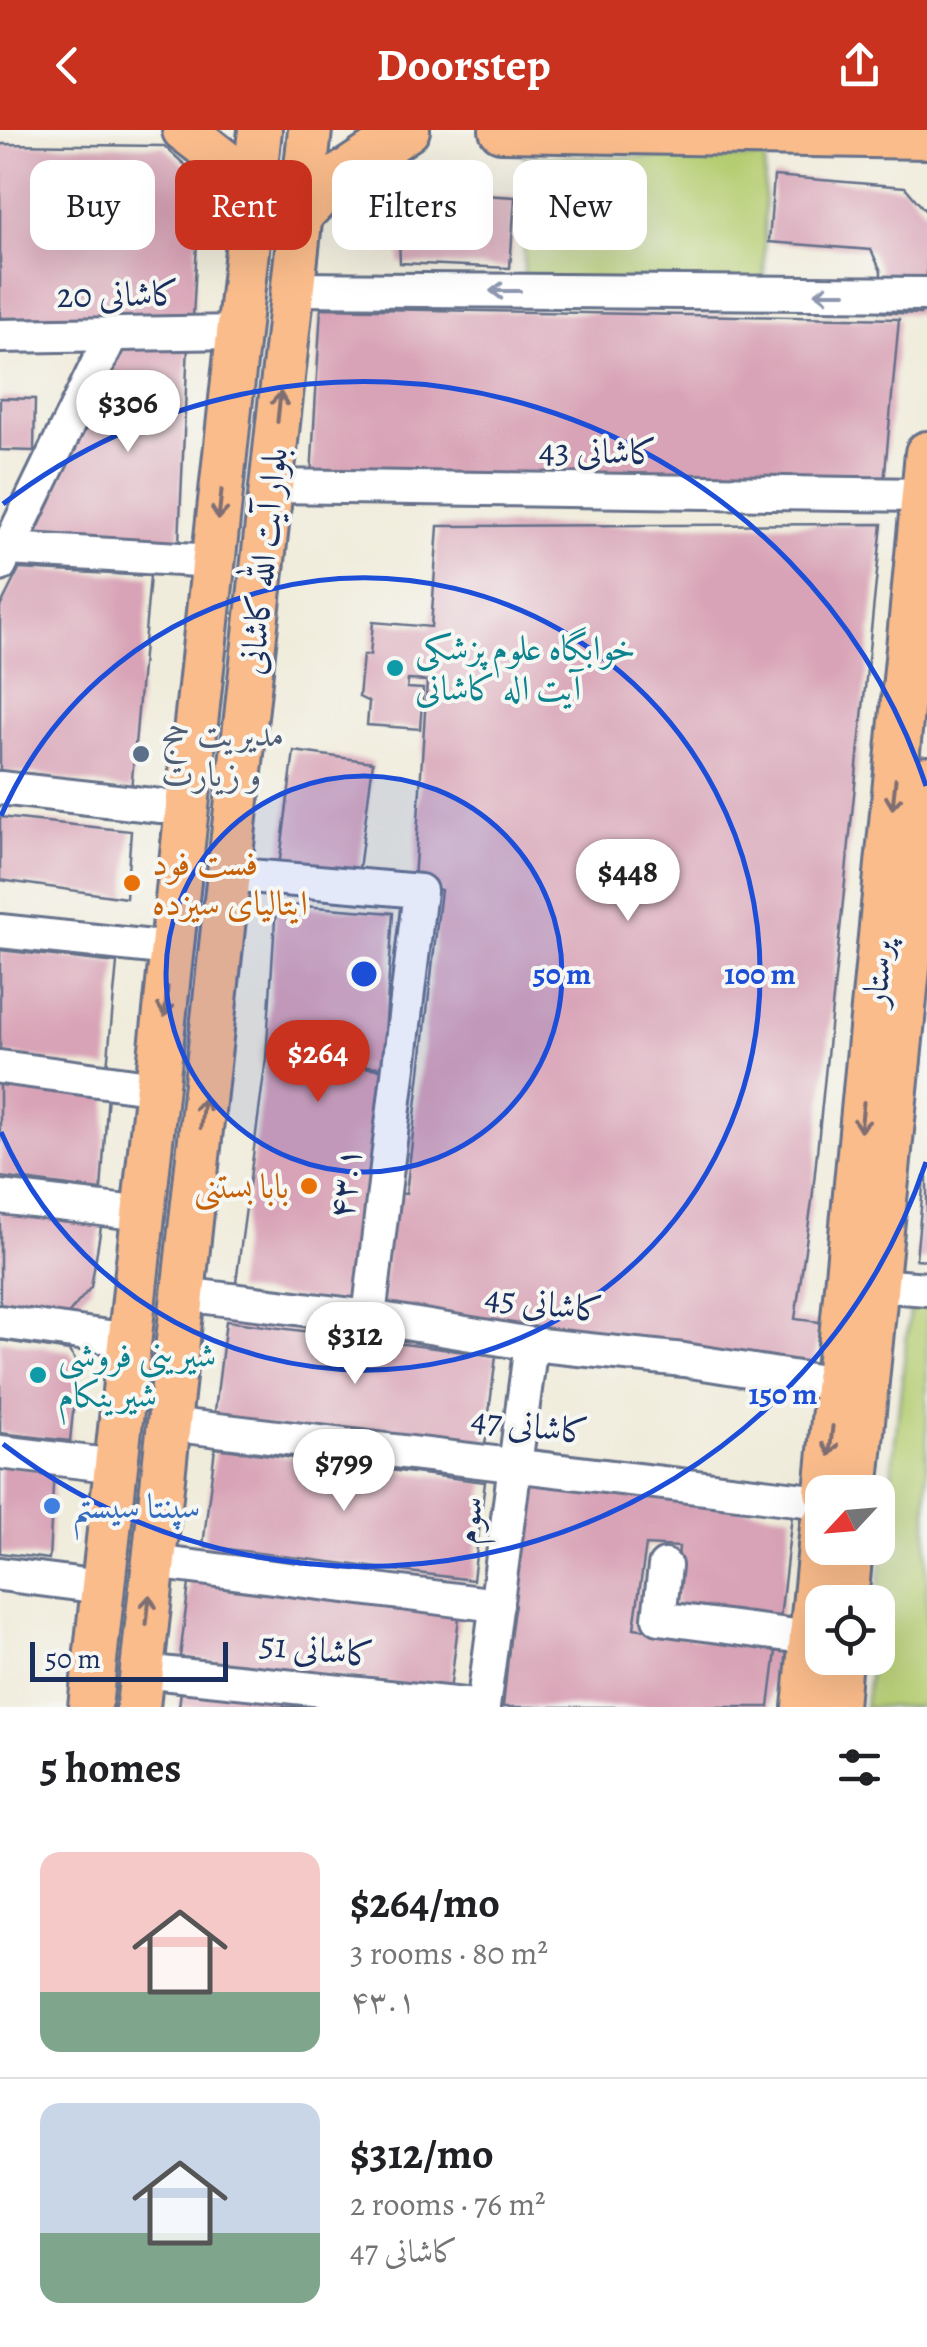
<!DOCTYPE html>
<meta charset="utf-8">
<style>
body{margin:0;font-family:Alegreya,Amiri,serif;background:#f2f2f2;color:#202124;height:100vh;display:flex;flex-direction:column;font-size:38px;white-space:nowrap}
*{box-sizing:border-box;margin:0}
p{font-size:32px;color:#757577}
.icon{flex:none;width:55px;height:55px;fill:none;stroke:currentColor;stroke-width:2;stroke-linecap:round;stroke-linejoin:round}
.map{position:relative;height:1577px;overflow:hidden}
.drawer{display:flex;flex-direction:column;background:#fff;flex:1}
.drawer>*{flex:none}
.hud{position:absolute;left:30px;top:30px;width:868px;height:90px;display:flex;gap:20px}
.needle{width:65px;rotate:244deg}
.buttons{position:absolute;left:805px;top:1345px;display:grid;gap:20px}
.buttons a{display:grid;place-items:center;width:90px;height:90px;border-radius:20px;background:#fff;box-shadow:0 10px 40px #0002;font-size:50px}
.scale{position:absolute;left:30px;bottom:25px;width:198px;box-sizing:border-box;padding-left:10px;border:5px solid #1b2f5e;border-top:0;font-size:28px;line-height:35px;white-space:nowrap;color:#1b2f5e;-webkit-text-stroke:8px #f6f6f2;paint-order:stroke}
.price{position:absolute;translate:-50% -85px;padding:0 22px;border-radius:35px;background:#fff;color:#222;font-size:32px;line-height:65px;filter:drop-shadow(0 2px 5px #0008)}
.price::after{content:'';position:absolute;left:50%;top:60px;width:30px;height:22px;margin-left:-15px;background:inherit;clip-path:polygon(0 0,100% 0,50% 100%)}
.price.current{background:#c8321e;color:#fff}
ul{padding:0;list-style:none}
li{display:flex;align-items:center;gap:30px;height:250px;padding:0 40px}
li+li{border-top:2px solid #e0e0e0}
li span{display:grid;place-items:center;flex:none;width:280px;height:200px;border-radius:20px;color:#555}
li>.icon{margin-inline-start:auto}
span .icon{width:120px;height:120px;fill:#fffc;stroke-width:1}
li b{font-size:42px}
h2{display:flex;justify-content:space-between;align-items:center;height:120px;padding:0 40px;font-size:42px}
.tag{padding:0 35px;border-radius:20px;background:#fff;box-shadow:0 10px 40px #0002;font-size:35px;line-height:90px}
.tag.current{background:#c8321e;color:#fff}
header{display:flex;justify-content:space-between;align-items:center;height:130px;padding:0 40px;background:#c8321e;color:#fff;font-size:45px;font-weight:700}
.map>svg:first-child{display:block}
</style>
<header><svg class="icon" aria-label="back" viewBox="0 0 24 24"><path d="M15 5l-7 7 7 7"/></svg>Doorstep<svg class="icon" aria-label="share" viewBox="0 0 24 24"><path d="M12 15V3M7 8l5-5 5 5M5 13v7h14v-7"/></svg></header>
<div class="map">
<svg width="927" height="1577" viewBox="0 0 927 1577">
<rect width="100%" height="100%" fill="#f6f6f2"/>
<filter id="ink" filterUnits="userSpaceOnUse"><feTurbulence type="fractalNoise" baseFrequency=".01" numOctaves="2"/><feDisplacementMap in="SourceGraphic" scale="20" xChannelSelector="R" yChannelSelector="G"/><feConvolveMatrix kernelMatrix="1 2 1 2 8 2 1 2 1" color-interpolation-filters="sRGB"/></filter>
<filter id="wash" filterUnits="userSpaceOnUse"><feTurbulence type="fractalNoise" baseFrequency=".0048" numOctaves="4" result="noise"/><feDisplacementMap in="SourceGraphic" scale="40" xChannelSelector="R" yChannelSelector="G"/><feGaussianBlur stdDeviation="2.25" result="paint"/><feColorMatrix in="noise" values="0 0 0 0 0 0 0 0 0 0 0 0 0 0 0 0 0 1.4 0 .05"/><feComposite in="paint" operator="in"/></filter>
<g filter="url(#wash)">
<rect width="100%" height="100%" fill="#f0ecdb"/>
<g fill="#b5cd72" stroke="#687e68" stroke-width="2.5">
<path d="M524,26l241,2 -1,128 -240,-3z"/>
<path d="M910,1177l17,1v399h-62l6,-49h7l-1,-56z"/>
</g>
<g id="blocks">
<g fill="#d8a3b6">
<path d="M0,14l164,2 28,25 8,16 -7,131h-193z"/>
<path d="M774,46l131,11 22,26v93l-7,8 -40,-2 1,-41 -10,-21 -102,-8z"/>
<path d="M397,60l118,7 -5,71 -110,-5z"/>
<path d="M321,178l578,11 -15,164 -573,-7z"/>
<path d="M188,214l-9,199 -145,-6 89,-192z"/>
<path d="M0,268l35,1 -1,52 -34,-1z"/>
<path d="M882,394l-70,677 -17,118 25,3 -7,54 -432,-66 12,-117 13,1 35,-304 -27,-9 13,-200 -19,-1 -1,8 16,1 -3,40 -53,-4 2,-23 -10,-5 4,-42h7l3,-33 58,5 7,-101z"/>
<path d="M19,439l131,7 -19,214 -97,-16 -34,-2v-165z"/>
<path d="M294,621l79,11 -15,115 -79,-10z"/>
<path d="M0,687l131,14 -5,67 -126,-18z"/>
<path d="M276,774l117,9 -10,154 -37,-2 41,5 -14,77 -18,159 -120,-16 31,-231z"/>
<path d="M0,820l117,13 -10,105 -107,-15z"/>
<path d="M0,950l108,13 -7,97 -101,-13z"/>
<path d="M924,1048h3v82l-11,-1z"/>
<path d="M0,1080l102,11 -11,66 -27,32 -64,-9z"/>
<path d="M226,1191l270,35 -12,98 -270,-35z"/>
<path d="M0,1210l69,11 9,13 -8,77 -70,-8z"/>
<path d="M215,1318l270,34 -12,98 -270,-34z"/>
<path d="M0,1333l54,6 -5,90 -49,-6z"/>
<path d="M526,1351l266,34 -12,104 -106,-11 5,-61 -33,-2 -12,83 142,23 -7,56h-266z"/>
<path d="M192,1429l270,34 -12,98 -270,-34z"/>
<path d="M182,1553l172,24h-175z"/>
</g>
</g>
</g>
<g filter="url(#ink)">
<use href="#blocks" fill-opacity="0" stroke="#66718a" stroke-width="2.5"/>
<g fill="none" stroke-linecap="round" stroke-linejoin="round">
<g stroke="#66718a" stroke-width="38">
<g id="minor">
<path d="M292,159l635,5"/>
<path d="M0,206l239,-4"/>
<path d="M271,356l652,9"/>
<path d="M8,419l206,12"/>
<path d="M0,435l111,-229"/>
<path d="M0,658l187,21"/>
<path d="M228,744l192,17 -51,426"/>
<path d="M0,801l172,18"/>
<path d="M0,937l157,21"/>
<path d="M0,1067l144,17"/>
<path d="M876,1155l51,4"/>
<path d="M182,1164l187,23 162,27 153,16 152,24"/>
<path d="M0,1192l130,18"/>
<path d="M168,1294l654,78"/>
<path d="M0,1322l116,14"/>
<path d="M153,1432l344,43"/>
<path d="M665,1436l-6,52 152,20"/>
<path d="M0,1444l101,13"/>
<path d="M142,1541l341,36"/>
<path d="M483,1577l48,-363"/>
</g>
</g>
<g stroke="#66718a" stroke-width="48">
<g id="major">
<path d="M184,0l40,31 13,18 9,36"/>
<path d="M501,0l426,7"/>
<path d="M300,86l39,-40 69,-46"/>
<path d="M826,1362l101,-1039"/>
<path d="M856,1362l71,-714"/>
<path d="M846,1472l5,-54"/>
<path d="M90,1577l170,-1577"/>
<path d="M138,1577l172,-1577"/>
<path d="M804,1577l18,-181"/>
<path d="M836,1577l4,-49"/>
</g>
</g>
<use href="#minor" stroke="#fff" stroke-width="32"/>
<use href="#major" stroke="#fabc8b" stroke-width="42"/>
</g>
<defs><path id="oneway-shaft" d="M-6 0H5M1.5-3L5.5 0L1.5 3" fill="none" stroke-width="1.6" stroke-linecap="round" stroke-linejoin="round" transform="scale(2.5)"/></defs>
<g stroke="#8d97ae">
<use href="#oneway-shaft" transform="translate(505 161) rotate(-180)"/>
<use href="#oneway-shaft" transform="translate(830 163) rotate(-180)"/>
</g>
<g stroke="#7f6e72">
<use href="#oneway-shaft" transform="translate(279 277) rotate(-84)"/>
<use href="#oneway-shaft" transform="translate(220 375) rotate(96)"/>
<use href="#oneway-shaft" transform="translate(894 664) rotate(96)"/>
<use href="#oneway-shaft" transform="translate(166 872) rotate(96)"/>
<use href="#oneway-shaft" transform="translate(202 983) rotate(-84)"/>
<use href="#oneway-shaft" transform="translate(862 987) rotate(96)"/>
<use href="#oneway-shaft" transform="translate(831 1311) rotate(96)"/>
<use href="#oneway-shaft" transform="translate(148 1480) rotate(-84)"/>
</g>
</g>
<circle cx="364" cy="844" r="198" fill="#1d4ed8" fill-opacity=".12"/>
<g fill="none" stroke="#1d4ed8" stroke-width="5">
<circle cx="364" cy="844" r="198"/>
<path d="M1 686A396 396 0 1 1 1 1002"/>
<path d="M926 1032A593 593 0 0 1 3 1314M3 374A593 593 0 0 1 926 656"/>
</g>
<g fill="#0f9aa8" stroke="#f6f6f2" stroke-width="4">
<circle cx="395" cy="538" r="10"/>
<circle cx="38" cy="1245" r="10"/>
</g>
<circle fill="#5c6f8a" stroke="#f6f6f2" stroke-width="4" cx="141" cy="624" r="10"/>
<g fill="#e8710a" stroke="#f6f6f2" stroke-width="4">
<circle cx="132" cy="753" r="10"/>
<circle cx="309" cy="1056" r="10"/>
</g>
<circle fill="#3f7fe0" stroke="#f6f6f2" stroke-width="4" cx="52" cy="1376" r="10"/>
<g text-anchor="middle" dominant-baseline="central" stroke-width="8" stroke-linejoin="round" paint-order="stroke">
<g font-size="35" fill="#1b2f5e" stroke="#f6f6f2">
<text transform="translate(118 164) rotate(-1)">کاشانی 20</text>
<text transform="translate(598 321) rotate(1)">کاشانی 43</text>
<text transform="translate(263 431) rotate(-84)">بلوار آیت الله کاشانی</text>
<text transform="translate(877 843) rotate(-84)">پرستار</text>
<text transform="translate(344 1053) rotate(-83)">۴۳.۱</text>
<text transform="translate(544 1173) rotate(7)">کاشانی 45</text>
<text transform="translate(530 1295) rotate(7)">کاشانی 47</text>
<text transform="translate(468 1390) rotate(-83)">سوم</text>
<text transform="translate(317 1519) rotate(6)">کاشانی 51</text>
</g>
<g font-size="35" fill="#0d838f" stroke="#f6f6f2" text-anchor="start">
<text x="415" y="518">خوابگاه علوم پزشکی<tspan x="415" dy="40">آیت اله کاشانی</tspan></text>
<text x="58" y="1225">شیرینی فروشی<tspan x="58" dy="40">شیرینکام</tspan></text>
</g>
<g font-size="35" fill="#4e5e75" stroke="#f6f6f2" text-anchor="start">
<text x="161" y="604">مدیریت حج<tspan x="161" dy="40">و زیارت</tspan></text>
</g>
<g font-size="35" fill="#c56008" stroke="#f6f6f2" text-anchor="start">
<text x="152" y="733">فست فود<tspan x="152" dy="40">ایتالیای سیزده</tspan></text>
<text x="289" y="1056" text-anchor="end">بابا بستنی</text>
</g>
<g font-size="35" fill="#366cbe" stroke="#f6f6f2" text-anchor="start">
<text x="72" y="1376">سپنتا سیستم</text>
</g>
</g>
<circle cx="364" cy="844" r="15" fill="#1d4ed8" stroke="#f6f6f2" stroke-width="5"/>
<g font-size="30" text-anchor="middle" font-weight="bold" fill="#1d4ed8" stroke="#f6f6f2" stroke-width="8" stroke-linejoin="round" paint-order="stroke">
<text x="562" y="854">50 m</text>
<text x="760" y="854">100 m</text>
<text x="783" y="1274">150 m</text>
</g>
</svg>
<div class="buttons">
<a><svg class="needle" viewBox="-14 -14 28 28"><path d="M0-13l5 13h-10z" fill="#e53935"/><path d="M0 13l5-13h-10z" fill="#757577"/></svg></a>
<a><svg class="icon" aria-label="locate" viewBox="0 0 24 24"><circle cx="12" cy="12" r="6"/><path d="M12 2v4M12 18v4M2 12h4M18 12h4"/></svg></a>
</div>
<div class="scale">50 m</div>
<b class="price" style="left:128px;top:325px">$306</b>
<b class="price" style="left:628px;top:794px">$448</b>
<b class="price current" style="left:318px;top:975px">$264</b>
<b class="price" style="left:355px;top:1257px">$312</b>
<b class="price" style="left:344px;top:1384px">$799</b>
<div class="hud">
<a class="tag">Buy</a>
<a class="tag current">Rent</a>
<a class="tag">Filters</a>
<a class="tag">New</a>
</div>
</div>
<section class="drawer">
<h2>5 homes<svg class="icon" aria-label="filters" viewBox="0 0 24 24"><path d="M4 7h16M4 17h16"/><circle cx="9" cy="7" r="2"/><circle cx="15" cy="17" r="2"/></svg></h2>
<ul>
<li><span style="background:linear-gradient(#f6c9c9 70%,#7fa58c 0)"><svg class="icon" aria-label="home" viewBox="0 0 24 24"><path d="M3 11l9-7 9 7M6 9v11h12V9"/></svg></span><div><b>$264/mo</b><p>3 rooms · 80 m²</p><p>۴۳.۱</p></div></li>
<li><span style="background:linear-gradient(#c9d6e8 65%,#7fa58c 0)"><svg class="icon" aria-label="home" viewBox="0 0 24 24"><path d="M3 11l9-7 9 7M6 9v11h12V9"/></svg></span><div><b>$312/mo</b><p>2 rooms · 76 m²</p><p>کاشانی 47</p></div></li>
</ul>
</section>
